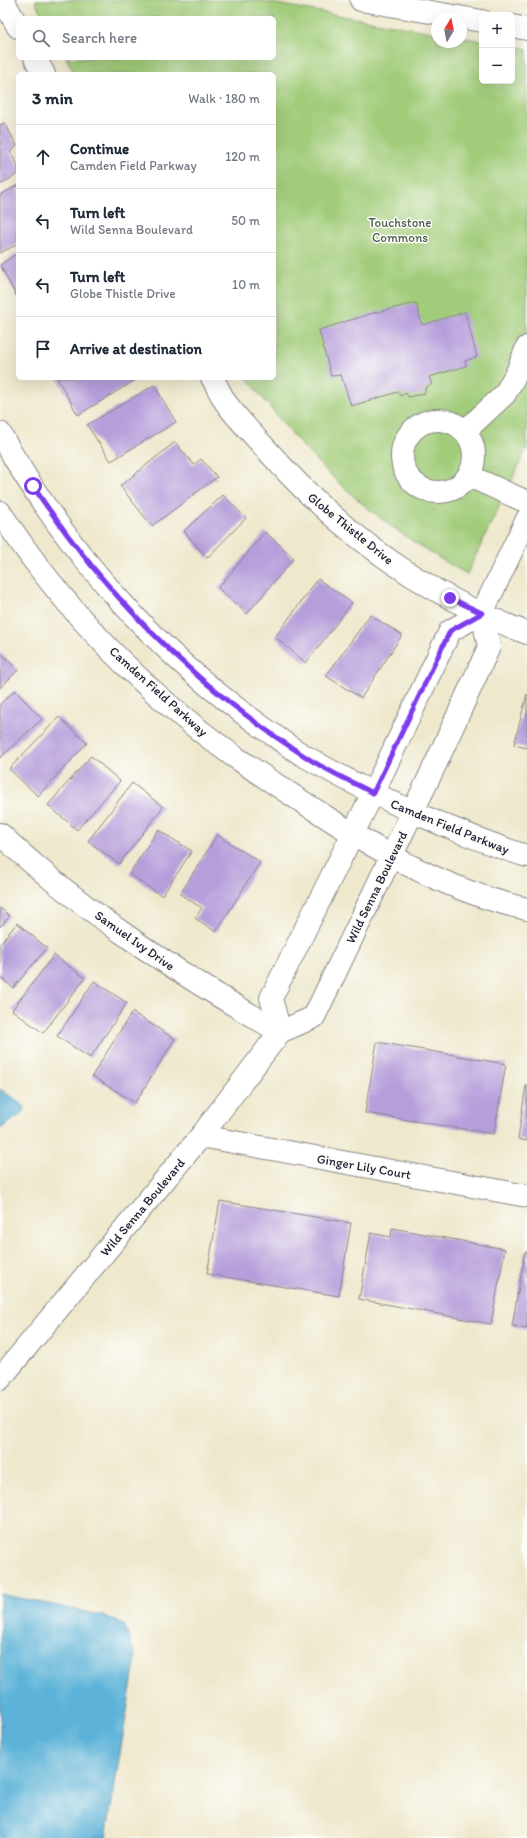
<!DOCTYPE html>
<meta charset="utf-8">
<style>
body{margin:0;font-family:Itim,sans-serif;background:#f6f6f7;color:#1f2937}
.controls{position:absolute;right:12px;top:12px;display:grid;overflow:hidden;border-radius:6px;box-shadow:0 4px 16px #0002}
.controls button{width:36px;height:36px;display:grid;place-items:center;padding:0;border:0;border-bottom:1px solid #e0e1e3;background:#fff;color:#1f2937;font:20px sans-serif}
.compass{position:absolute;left:431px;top:12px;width:36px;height:36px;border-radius:50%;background:#fff;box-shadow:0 4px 16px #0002;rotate:10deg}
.stop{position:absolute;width:12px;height:12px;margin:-9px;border:3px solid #7c3aed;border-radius:50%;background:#fff}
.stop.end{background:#7c3aed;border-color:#fff;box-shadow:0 1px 4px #0008}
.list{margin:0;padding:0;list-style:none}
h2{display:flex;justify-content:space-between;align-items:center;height:52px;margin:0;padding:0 16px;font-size:17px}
h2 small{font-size:13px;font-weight:400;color:#747a83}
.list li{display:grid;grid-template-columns:26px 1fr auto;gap:12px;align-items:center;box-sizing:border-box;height:64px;padding:0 16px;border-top:1px solid #e0e1e3}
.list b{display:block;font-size:15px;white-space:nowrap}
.list p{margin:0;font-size:13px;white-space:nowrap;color:#747a83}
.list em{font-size:13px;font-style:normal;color:#747a83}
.icon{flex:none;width:22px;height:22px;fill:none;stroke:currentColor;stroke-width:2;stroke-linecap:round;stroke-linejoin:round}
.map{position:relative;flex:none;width:527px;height:1838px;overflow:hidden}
.search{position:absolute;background:#fff;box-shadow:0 4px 16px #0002;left:16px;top:16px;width:260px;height:44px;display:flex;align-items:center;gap:10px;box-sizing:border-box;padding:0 14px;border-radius:6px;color:#747a83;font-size:15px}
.panel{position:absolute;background:#fff;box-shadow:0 4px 16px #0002;left:16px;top:72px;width:260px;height:308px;border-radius:6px}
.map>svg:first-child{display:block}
.green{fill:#a1cc79;stroke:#62775a}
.water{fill:#5cb2d8;stroke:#3f6a8a}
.building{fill:#b69edb}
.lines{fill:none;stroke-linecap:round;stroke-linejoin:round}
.minor-casing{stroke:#888584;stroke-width:24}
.minor{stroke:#fff;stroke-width:22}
.route{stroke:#7c3aed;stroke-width:5}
.labels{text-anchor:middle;stroke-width:3;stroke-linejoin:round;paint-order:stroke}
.park-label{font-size:13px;fill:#4e5e51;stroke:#fdfcf7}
.street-label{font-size:13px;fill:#22223b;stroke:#fdfcf7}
</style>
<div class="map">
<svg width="527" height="1838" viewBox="0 0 527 1838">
<rect width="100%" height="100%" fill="#fdfcf7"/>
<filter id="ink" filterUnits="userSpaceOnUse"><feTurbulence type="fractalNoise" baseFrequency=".025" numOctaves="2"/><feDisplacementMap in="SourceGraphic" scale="8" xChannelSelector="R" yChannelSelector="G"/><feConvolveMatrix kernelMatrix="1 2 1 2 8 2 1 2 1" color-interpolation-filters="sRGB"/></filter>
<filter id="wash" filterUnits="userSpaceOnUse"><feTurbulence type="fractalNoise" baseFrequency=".012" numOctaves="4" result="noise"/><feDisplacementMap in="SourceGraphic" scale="16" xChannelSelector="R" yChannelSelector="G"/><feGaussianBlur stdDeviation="0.9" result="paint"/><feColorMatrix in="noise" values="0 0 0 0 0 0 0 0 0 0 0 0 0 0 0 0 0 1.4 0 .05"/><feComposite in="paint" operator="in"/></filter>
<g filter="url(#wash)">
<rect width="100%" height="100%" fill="#eee8cc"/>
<path class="green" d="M36,0h219l182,33v9h24v-5l21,4v40h30v-35l15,3v399l-60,126c-57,-31 -110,-70 -154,-117 -24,-25 -45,-52 -66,-79h27v-304h-199l-9,-16h208v-40h-230l-8,-14z"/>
<g class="water">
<polygon points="0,1089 22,1104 25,1108 23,1113 0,1129"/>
<polygon points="0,1594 101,1615 124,1624 136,1657 106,1838 0,1838"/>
</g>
<g id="blocks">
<g class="building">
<polygon points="5,123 17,146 10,152 18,165 18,174 0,185 0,125"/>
<polygon points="18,185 18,244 0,253 0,195"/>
<polygon points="18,253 18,299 0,265"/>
<polygon points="416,303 422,325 465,312 477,357 465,361 466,366 429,377 432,384 425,388 425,393 408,397 406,393 400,396 398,392 351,406 341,375 331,376 319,330 373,313"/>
<polygon points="57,378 139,378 78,415"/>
<polygon points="154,385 176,422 111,461 87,425"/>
<polygon points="175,442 194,465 201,459 217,477 152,526 120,486"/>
<polygon points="223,495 246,518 207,558 184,531"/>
<polygon points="265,532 294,558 247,614 218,588"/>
<polygon points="318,579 352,603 306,663 275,637"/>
<polygon points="370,615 402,635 361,698 326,676"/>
<polygon points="0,652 18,670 0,688"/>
<polygon points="15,690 42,719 0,758 0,704"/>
<polygon points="527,694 527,748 514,745"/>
<polygon points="59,717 87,743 38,796 9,769"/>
<polygon points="91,756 120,781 77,830 48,805"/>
<polygon points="132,783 163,807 119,864 88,841"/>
<polygon points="158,830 192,851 162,896 129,874"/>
<polygon points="217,835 260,862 216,932 195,918 202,908 180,894"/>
<polygon points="0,908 10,916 0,927"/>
<polygon points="17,923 47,948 13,988 0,977 0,944"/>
<polygon points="54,955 85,978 43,1033 12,1010"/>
<polygon points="94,981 127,1003 90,1058 57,1036"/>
<polygon points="132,1012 175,1039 135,1103 92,1076"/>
<polygon points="377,1042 506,1064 494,1134 365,1113"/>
<polygon points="526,1085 527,1085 527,1141 518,1139"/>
<polygon points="220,1201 351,1223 339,1296 207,1274"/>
<polygon points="392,1228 505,1249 491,1324 359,1299 371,1233 391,1237"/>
<polygon points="525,1252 527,1252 527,1329 512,1326"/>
</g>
</g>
</g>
<g filter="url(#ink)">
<use href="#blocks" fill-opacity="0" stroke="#888584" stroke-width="1"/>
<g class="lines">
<defs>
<g id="minor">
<polyline points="3,0 18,27"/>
<polyline points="361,0 482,21"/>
<polyline points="512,26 527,29"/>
<polyline points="35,58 44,74"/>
<path d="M212,378c6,9 10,21 17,29 12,15 25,29 38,43 71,81 159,145 260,183"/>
<circle cx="438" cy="456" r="36"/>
<polyline points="465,431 505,394 517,372 527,347"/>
<path d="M0,433c64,116 156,220 265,296 14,10 28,21 43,29 41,24 84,45 128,64 30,12 60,25 91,34"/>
<polyline points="469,476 527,502"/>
<path d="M0,512c62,95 143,179 235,245 28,19 56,38 85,56 63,41 133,80 207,96"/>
<path d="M0,834c84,79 181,141 280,198"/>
<polyline points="280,1032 271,998 373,793 450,631 482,613 527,519"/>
<polyline points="201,1136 527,1196"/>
<polyline points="0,1379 201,1136 280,1032 314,1017 437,761 489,647 482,613"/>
</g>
</defs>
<use href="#minor" class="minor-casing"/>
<use href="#minor" class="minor"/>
</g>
</g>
<g class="lines" filter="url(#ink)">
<path class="route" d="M33,486c72,109 163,201 273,271 21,14 44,24 67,36l77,-162 32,-18 -32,-15"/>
</g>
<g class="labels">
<g class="park-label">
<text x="400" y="227">Touchstone<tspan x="400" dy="15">Commons</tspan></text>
</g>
<g class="street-label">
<text transform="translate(351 528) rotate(39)" y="5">Globe Thistle Drive</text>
<text transform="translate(159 691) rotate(42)" y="5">Camden Field Parkway</text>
<text transform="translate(450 826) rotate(22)" y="5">Camden Field Parkway</text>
<text transform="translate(376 887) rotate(-64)" y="5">Wild Senna Boulevard</text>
<text transform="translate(135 940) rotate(35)" y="5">Samuel Ivy Drive</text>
<text transform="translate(364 1166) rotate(10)" y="5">Ginger Lily Court</text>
<text transform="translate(142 1207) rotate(-50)" y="5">Wild Senna Boulevard</text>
</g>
</g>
</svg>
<div class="controls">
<button>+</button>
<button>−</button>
</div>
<svg class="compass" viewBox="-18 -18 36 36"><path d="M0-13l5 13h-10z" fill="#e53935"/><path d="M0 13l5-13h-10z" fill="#747a83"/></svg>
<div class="stop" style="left:33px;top:486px"></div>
<div class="stop end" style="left:450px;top:598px"></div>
<div class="search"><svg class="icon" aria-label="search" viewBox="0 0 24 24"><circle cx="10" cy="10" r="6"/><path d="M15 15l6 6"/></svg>Search here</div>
<section class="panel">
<h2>3 min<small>Walk · 180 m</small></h2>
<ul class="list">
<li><svg class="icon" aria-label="ahead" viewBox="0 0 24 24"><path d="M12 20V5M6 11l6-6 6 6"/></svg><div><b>Continue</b><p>Camden Field Parkway</p></div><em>120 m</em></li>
<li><svg class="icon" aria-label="left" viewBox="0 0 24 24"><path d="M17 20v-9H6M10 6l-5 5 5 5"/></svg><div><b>Turn left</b><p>Wild Senna Boulevard</p></div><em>50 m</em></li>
<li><svg class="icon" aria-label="left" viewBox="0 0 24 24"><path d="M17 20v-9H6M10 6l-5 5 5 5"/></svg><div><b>Turn left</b><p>Globe Thistle Drive</p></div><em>10 m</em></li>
<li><svg class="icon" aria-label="arrive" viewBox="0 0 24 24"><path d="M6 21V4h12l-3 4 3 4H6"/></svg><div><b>Arrive at destination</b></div></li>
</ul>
</section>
</div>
